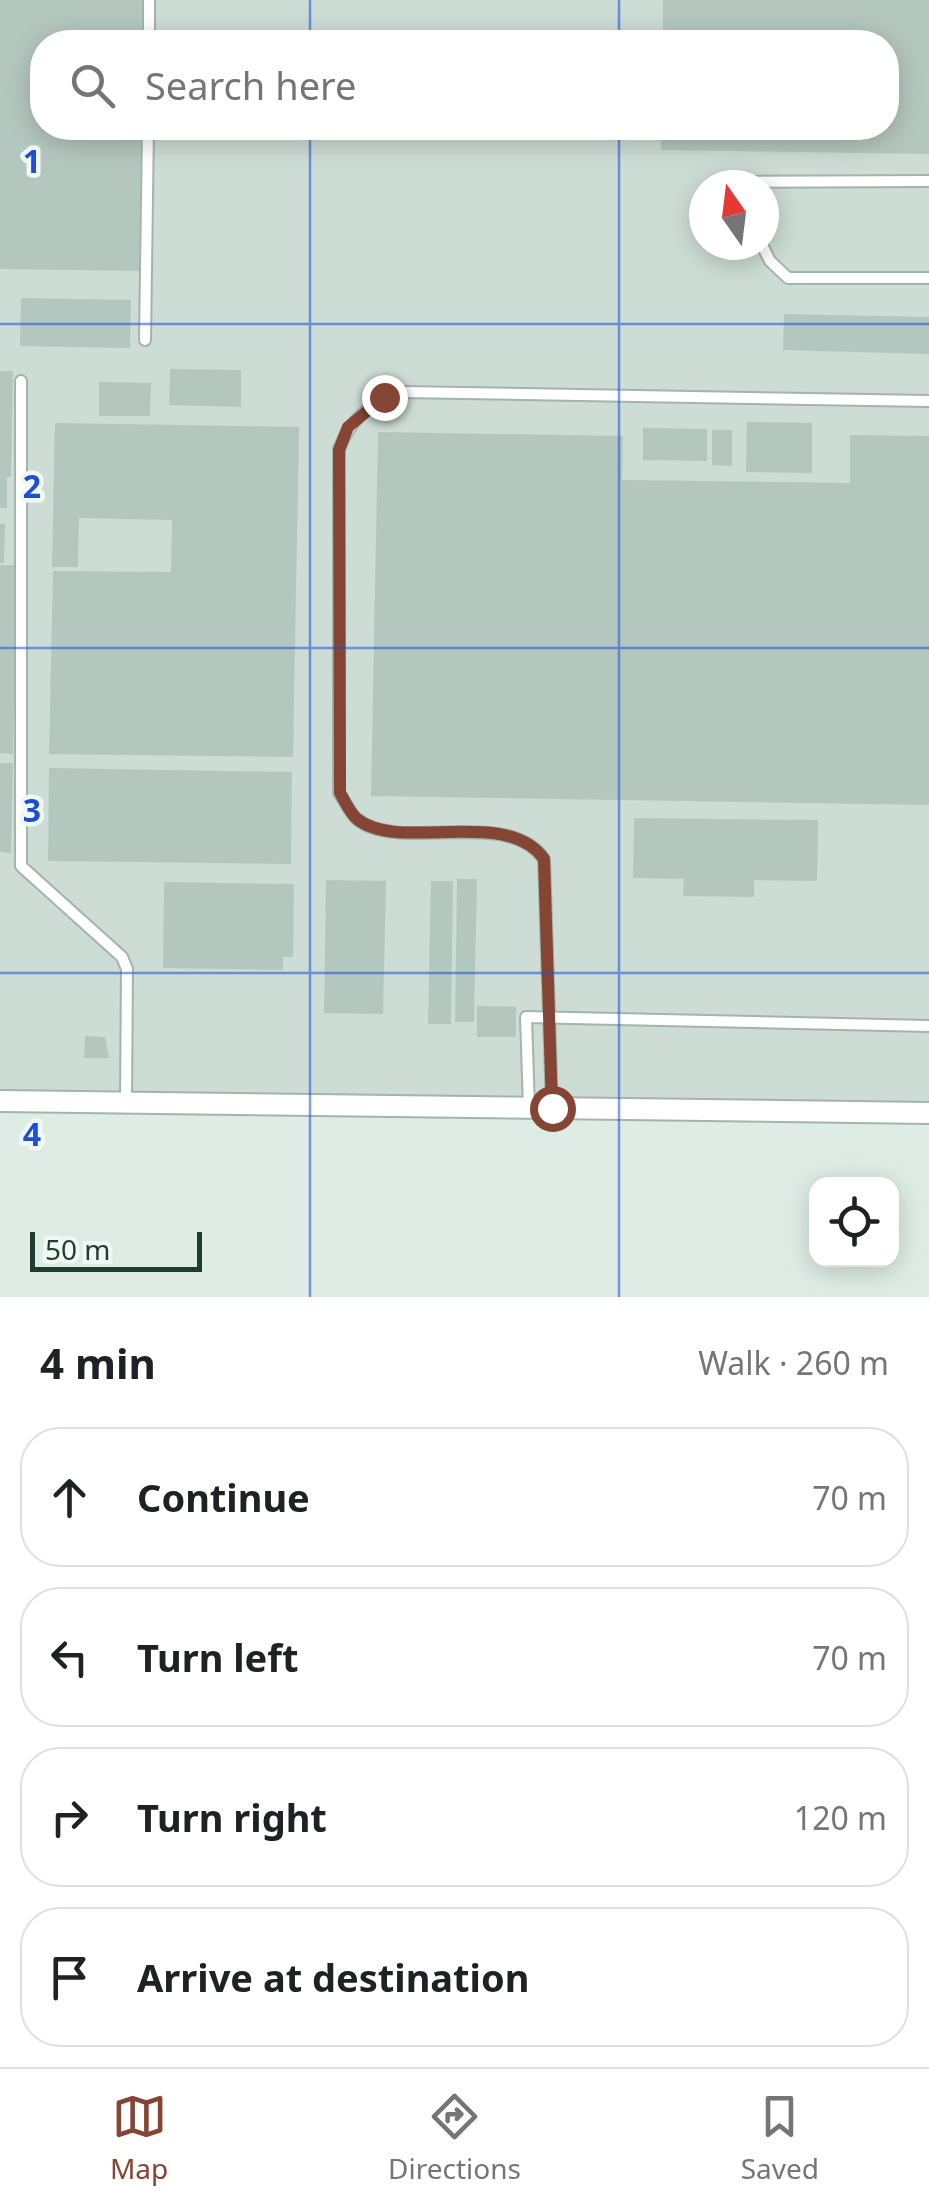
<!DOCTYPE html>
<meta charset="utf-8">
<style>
body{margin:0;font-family:"Noto Sans",sans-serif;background:#f6f6f6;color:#202124}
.controls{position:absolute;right:30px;bottom:30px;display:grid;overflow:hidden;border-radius:20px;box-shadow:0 5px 25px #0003}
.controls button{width:90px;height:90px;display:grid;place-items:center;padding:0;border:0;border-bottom:2px solid #e0e0e0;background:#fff;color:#202124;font:50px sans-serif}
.compass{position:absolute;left:689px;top:170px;width:90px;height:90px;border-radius:50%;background:#fff;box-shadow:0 5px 25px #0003;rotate:346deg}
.scale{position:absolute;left:30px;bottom:25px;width:172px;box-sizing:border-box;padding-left:10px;border:5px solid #1e3e34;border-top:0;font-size:28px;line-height:35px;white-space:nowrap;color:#1e3e34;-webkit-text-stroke:8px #f0f8f4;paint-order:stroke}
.stop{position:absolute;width:30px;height:30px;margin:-22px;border:8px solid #844535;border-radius:50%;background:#fff}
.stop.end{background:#844535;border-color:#fff;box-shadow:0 2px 10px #0008}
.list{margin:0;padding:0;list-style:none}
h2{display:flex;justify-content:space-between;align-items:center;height:130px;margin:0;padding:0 40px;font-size:42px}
h2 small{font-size:32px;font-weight:400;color:#757577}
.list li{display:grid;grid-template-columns:65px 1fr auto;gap:30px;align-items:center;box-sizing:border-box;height:140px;margin:0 20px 20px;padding:0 20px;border:2px solid #e0e0e0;border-radius:40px}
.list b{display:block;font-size:38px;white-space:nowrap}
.list em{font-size:32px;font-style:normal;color:#757577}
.icon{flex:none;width:55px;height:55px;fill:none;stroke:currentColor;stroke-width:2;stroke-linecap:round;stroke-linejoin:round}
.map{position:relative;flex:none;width:929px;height:1297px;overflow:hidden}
.search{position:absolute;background:#fff;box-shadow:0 5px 25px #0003;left:30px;right:30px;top:30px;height:110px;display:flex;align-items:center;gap:25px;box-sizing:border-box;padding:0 35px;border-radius:40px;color:#757577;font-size:38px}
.sheet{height:770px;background:#fff}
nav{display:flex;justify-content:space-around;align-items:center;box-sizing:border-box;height:140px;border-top:2px solid #e0e0e0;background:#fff;font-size:28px;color:#757577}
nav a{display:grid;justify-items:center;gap:5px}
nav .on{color:#844535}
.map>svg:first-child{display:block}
.built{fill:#cddcd5;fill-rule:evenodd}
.building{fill:#b4c7bf}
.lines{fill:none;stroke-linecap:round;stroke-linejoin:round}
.lane-casing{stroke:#a1b4ad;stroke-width:14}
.street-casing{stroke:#a1b4ad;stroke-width:24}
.lane{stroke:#fff;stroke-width:10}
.street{stroke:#fff;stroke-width:20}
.route{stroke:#844535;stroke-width:12}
.grid{fill:none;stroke:#1d4ed8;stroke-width:2.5;stroke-opacity:0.55}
.grid-label{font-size:32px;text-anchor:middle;font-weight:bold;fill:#1d4ed8;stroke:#f0f8f4;stroke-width:9;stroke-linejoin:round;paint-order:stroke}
</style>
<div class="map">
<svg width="929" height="1297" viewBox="0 0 929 1297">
<rect width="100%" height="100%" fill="#dfece6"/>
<path class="built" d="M0,0h929v1113l-929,-12zM42,42h844v86h-844zM704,185h60v60h-60z"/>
<g class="building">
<polygon points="0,0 144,0 143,42 42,42 42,128 141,128 139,271 0,269"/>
<polygon points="663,0 929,0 929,154 661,150 661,128 886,128 886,42 663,42"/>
<polygon points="21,298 131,300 130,348 20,346"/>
<polygon points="784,314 929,317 929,354 783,350"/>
<polygon points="170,369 241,370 241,407 169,405"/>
<polygon points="0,371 13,371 11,477 7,477 7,508 0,508"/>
<polygon points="99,382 151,383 150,416 99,416"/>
<polygon points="747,422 812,423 812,473 746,472"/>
<polygon points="55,423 299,427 293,757 49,754 53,571 171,572 172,520 79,518 78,567 52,567"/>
<polygon points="643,428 707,429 707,461 643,460"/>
<polygon points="712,430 732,430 732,466 712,465"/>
<polygon points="378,432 623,436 622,480 850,483 850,435 929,436 929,805 371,796"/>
<polygon points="0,524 5,524 4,563 0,563"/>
<polygon points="0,565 16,565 13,754 0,753"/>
<polygon points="0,763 13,763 11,853 0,852"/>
<polygon points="49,768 292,772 291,864 48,861"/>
<polygon points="634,818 818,820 817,881 754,880 754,897 683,896 684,879 633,878"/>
<polygon points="457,879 477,879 474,1022 455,1022"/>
<polygon points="326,880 386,881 383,1014 324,1013"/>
<polygon points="431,881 453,881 451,1024 428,1024"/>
<polygon points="164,882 294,884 293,957 283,957 283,970 163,968"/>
<polygon points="477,1006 516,1007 516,1037 477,1037"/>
<polygon points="85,1036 105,1037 109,1058 84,1058"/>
</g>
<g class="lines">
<defs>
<g id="lane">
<polyline points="149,42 149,0"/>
<polyline points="731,182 929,181"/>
<polyline points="762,245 770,261 788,278 929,278"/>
<polyline points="145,340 148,128"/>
<polyline points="21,381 21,866 122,957 127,969 126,1102"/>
<polyline points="529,1108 526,1017 929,1026"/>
<path d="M552,1108l-8,-249c-37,-53 -145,-5 -187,-40 -7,-6 -12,-18 -18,-26v-344c11,-29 33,-49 64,-57l526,9"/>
</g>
<polyline id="street" points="0,1101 929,1113"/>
</defs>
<use href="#lane" class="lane-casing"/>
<use href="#street" class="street-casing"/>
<use href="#lane" class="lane"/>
<use href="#street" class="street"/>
</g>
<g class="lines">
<path class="route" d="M384,397l-36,30 -9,23 1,343c5,8 10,20 17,26 42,34 150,-13 187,40l8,249"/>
</g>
<path class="grid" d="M310,0v42M619,0v42M310,128v1169M619,128v1169M0,324h929M0,648h929M0,973h929"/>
<g class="grid-label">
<text x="32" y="173">1</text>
<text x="32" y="498">2</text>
<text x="32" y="822">3</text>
<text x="32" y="1146">4</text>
</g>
</svg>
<div class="controls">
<button><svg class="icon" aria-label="locate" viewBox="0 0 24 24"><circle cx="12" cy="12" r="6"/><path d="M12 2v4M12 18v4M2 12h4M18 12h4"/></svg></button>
</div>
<svg class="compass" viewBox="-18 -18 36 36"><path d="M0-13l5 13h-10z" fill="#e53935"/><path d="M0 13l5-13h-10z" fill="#757577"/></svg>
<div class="scale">50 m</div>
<div class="stop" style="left:552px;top:1108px"></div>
<div class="stop end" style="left:384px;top:397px"></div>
<div class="search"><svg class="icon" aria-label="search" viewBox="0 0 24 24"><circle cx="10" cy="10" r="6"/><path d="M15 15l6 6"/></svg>Search here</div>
</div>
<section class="sheet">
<h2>4 min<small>Walk · 260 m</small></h2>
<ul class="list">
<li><svg class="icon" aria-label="ahead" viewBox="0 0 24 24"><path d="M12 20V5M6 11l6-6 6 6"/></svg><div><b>Continue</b></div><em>70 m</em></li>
<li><svg class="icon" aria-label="left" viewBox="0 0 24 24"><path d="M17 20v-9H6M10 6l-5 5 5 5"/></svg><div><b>Turn left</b></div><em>70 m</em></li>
<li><svg class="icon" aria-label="right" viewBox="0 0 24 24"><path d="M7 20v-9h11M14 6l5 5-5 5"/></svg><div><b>Turn right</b></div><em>120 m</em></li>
<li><svg class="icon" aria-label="arrive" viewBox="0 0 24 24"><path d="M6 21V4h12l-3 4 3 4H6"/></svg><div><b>Arrive at destination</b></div></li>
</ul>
</section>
<nav>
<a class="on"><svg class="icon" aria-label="map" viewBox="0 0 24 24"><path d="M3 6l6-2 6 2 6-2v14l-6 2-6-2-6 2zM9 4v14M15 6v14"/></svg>Map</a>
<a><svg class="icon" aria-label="directions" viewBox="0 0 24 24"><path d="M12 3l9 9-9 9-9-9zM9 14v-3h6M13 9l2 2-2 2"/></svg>Directions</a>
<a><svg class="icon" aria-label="saved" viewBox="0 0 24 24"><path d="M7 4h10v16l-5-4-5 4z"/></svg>Saved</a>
</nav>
